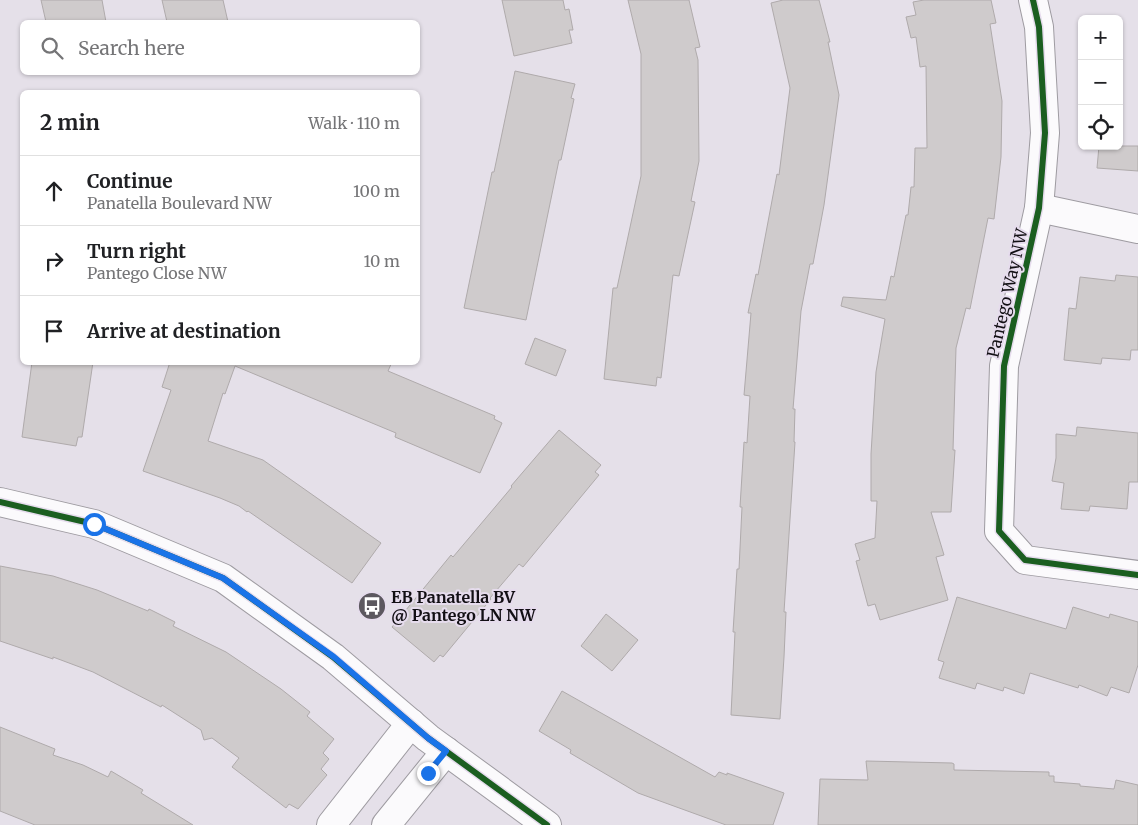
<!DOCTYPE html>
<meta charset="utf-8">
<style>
body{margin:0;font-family:Merriweather,serif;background:#f6f6f6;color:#202124}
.controls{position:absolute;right:15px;top:15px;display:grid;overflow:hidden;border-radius:8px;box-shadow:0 1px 4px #0004}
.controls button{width:45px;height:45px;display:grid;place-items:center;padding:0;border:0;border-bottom:1px solid #e0e0e0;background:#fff;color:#202124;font:25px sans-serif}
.stop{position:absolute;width:15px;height:15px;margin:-11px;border:4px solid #1a73e8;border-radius:50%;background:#fff}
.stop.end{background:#1a73e8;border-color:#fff;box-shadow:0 1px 5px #0008}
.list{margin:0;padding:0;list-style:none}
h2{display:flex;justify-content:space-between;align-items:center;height:65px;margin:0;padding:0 20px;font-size:21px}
h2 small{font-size:16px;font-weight:400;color:#757577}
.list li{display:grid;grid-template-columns:32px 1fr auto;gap:15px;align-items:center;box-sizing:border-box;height:70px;padding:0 20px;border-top:1px solid #e0e0e0}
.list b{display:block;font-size:19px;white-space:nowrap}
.list p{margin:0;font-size:16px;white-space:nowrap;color:#757577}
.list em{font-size:16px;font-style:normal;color:#757577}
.icon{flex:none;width:28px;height:28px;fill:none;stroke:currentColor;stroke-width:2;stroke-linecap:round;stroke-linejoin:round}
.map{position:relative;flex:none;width:1138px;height:825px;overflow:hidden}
.search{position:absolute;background:#fff;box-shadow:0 1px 4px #0004;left:20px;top:20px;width:400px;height:55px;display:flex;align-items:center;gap:12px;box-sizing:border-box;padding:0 18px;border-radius:8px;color:#757577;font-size:19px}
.panel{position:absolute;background:#fff;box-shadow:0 1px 4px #0004;left:20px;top:90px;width:400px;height:275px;border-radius:8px}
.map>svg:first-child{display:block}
.building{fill:#cfcbcc;stroke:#afaaab}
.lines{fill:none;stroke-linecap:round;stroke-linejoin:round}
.minor-casing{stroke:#9e9ba1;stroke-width:30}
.tertiary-casing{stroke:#9e9ba1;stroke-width:30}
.minor{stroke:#fbfafc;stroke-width:28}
.tertiary{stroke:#fbfafc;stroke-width:28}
.cycleway-casing{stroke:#e6dced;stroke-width:9}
.cycleway{stroke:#1b5e20;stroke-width:6}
.route{stroke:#1a73e8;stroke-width:6}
.labels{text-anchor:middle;stroke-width:4;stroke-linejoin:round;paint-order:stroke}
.street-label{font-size:16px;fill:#120f14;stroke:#e6dced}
.poi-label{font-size:16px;font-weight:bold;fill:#120f14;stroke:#e6dced;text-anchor:start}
</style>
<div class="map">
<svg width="1138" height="825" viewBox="0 0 1138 825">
<rect width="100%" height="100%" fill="#e5e0e9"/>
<g class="building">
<polygon points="41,0 102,0 106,22 46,22"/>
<polygon points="162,0 223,0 228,22 167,22"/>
<polygon points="502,0 563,0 565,10 569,9 573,30 569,30 572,43 514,56"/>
<polygon points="628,0 689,0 700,47 695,48 698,60 699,161 691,201 695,202 679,276 673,275 661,378 657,377 656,386 604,379 613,288 617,288 641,176 641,54"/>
<polygon points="783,0 819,0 830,42 828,42 839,95 824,205 813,264 810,264 801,311 793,409 795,409 794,442 795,442 784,612 786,612 784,657 780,719 731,715 735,632 733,632 737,569 739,569 742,507 740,507 744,442 747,443 750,396 744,395 751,313 748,313 756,274 758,275 777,174 779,175 790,88 771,3"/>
<polygon points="924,0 991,0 996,23 990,24 1002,101 1001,157 994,219 988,218 970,309 966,308 956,348 953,450 955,450 951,512 931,512 944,555 936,557 948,600 880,620 875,604 868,606 856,561 860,560 855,544 875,538 877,501 871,501 871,454 876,372 885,319 841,306 843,297 886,300 891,276 894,277 906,215 908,215 911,187 914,187 915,148 927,148 926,66 920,67 916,37 911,38 906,17 916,15 913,2"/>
<polygon points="515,71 575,84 571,98 574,99 561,160 559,160 526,320 464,308 492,172 494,172"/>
<polygon points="1099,146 1138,146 1138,171 1097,168"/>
<polygon points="1116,275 1138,277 1138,350 1131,350 1130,360 1102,358 1101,364 1064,360 1069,308 1076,309 1080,277 1115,281"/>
<polygon points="535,338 566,350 556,376 525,364"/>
<polygon points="32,362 93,362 82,437 78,437 76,446 22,437"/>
<polygon points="170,362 392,362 388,371 495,416 494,419 502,423 480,473 395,437 396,433 235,366 225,394 223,393 208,441 263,460 381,543 352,583 248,511 247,512 239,506 220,498 143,471 171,390 162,387"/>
<polygon points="1077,427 1138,433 1138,482 1129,482 1127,509 1090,506 1089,511 1061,509 1064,483 1052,481 1056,458 1056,434 1076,436"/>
<polygon points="559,430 601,465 595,472 599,475 523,567 519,564 490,598 491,599 443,657 440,655 434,662 392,627 433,577 451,555 453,557 512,487 511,486"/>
<polygon points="0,566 53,576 97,590 148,611 149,609 175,622 173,626 226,652 281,689 310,712 307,716 334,739 323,753 329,759 321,769 327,775 298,809 289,804 286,808 232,767 239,758 212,738 204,740 201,730 162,705 161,707 93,672 53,657 53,659 0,641"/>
<polygon points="957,597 1066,629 1073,607 1109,618 1110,614 1138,622 1138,665 1129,693 1111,687 1107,696 1079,685 1078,688 1030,673 1024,694 1004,687 1003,691 977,683 975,689 939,678 944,662 938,660"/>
<polygon points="606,614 638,640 612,671 581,646"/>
<polygon points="562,691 715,777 719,772 727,775 727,773 784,793 773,825 726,825 638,793 570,753 571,750 539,731"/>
<polygon points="0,727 55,749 53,755 83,765 108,777 111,771 143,790 141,793 193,825 35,825 0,811"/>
<polygon points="866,761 952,763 954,764 954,770 1049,772 1049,776 1054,776 1054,782 1080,784 1080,786 1114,789 1116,780 1138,785 1138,825 818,825 820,779 868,780"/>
</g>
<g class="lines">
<defs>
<g id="minor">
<polyline points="1033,0 1039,27 1045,133 1039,208 1004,366 999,531 1025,560 1138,575"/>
<polyline points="1039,208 1138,229"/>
<polyline points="331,825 411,723"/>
<polyline points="386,825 446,751"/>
</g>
<polyline id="tertiary" points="0,502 94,524 223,578 333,657 428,738 547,825"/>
</defs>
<use href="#minor" class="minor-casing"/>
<use href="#tertiary" class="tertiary-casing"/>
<use href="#minor" class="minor"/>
<use href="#tertiary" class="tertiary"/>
<defs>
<g id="cycleway">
<polyline points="1033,0 1039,27 1045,133 1039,208 1004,366 999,531 1025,560 1138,575"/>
<polyline points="0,502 94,524 223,578 333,657 428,738 547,825"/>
</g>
</defs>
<use href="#cycleway" class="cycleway-casing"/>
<use href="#cycleway" class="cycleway"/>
</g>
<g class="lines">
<polyline class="route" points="94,524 223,578 334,657 428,738 446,751 428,773"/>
</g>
<defs>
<symbol id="bus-disc" viewBox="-11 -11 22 22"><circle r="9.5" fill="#5c585f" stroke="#e6dced"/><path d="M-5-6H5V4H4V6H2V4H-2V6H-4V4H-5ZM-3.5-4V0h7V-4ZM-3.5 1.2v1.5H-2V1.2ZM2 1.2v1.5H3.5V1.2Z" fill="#fff"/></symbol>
</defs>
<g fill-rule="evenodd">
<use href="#bus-disc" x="356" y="590" width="32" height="32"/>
</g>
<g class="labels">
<g class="street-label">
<text transform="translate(1007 293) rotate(-77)" y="6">Pantego Way NW</text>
</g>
<g class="poi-label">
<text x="391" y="603">EB Panatella BV<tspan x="391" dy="18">@ Pantego LN NW</tspan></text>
</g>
</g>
</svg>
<div class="controls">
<button>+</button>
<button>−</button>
<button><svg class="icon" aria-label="locate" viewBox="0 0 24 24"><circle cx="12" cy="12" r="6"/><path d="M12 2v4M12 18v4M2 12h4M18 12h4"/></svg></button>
</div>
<div class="stop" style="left:94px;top:524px"></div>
<div class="stop end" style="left:428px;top:773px"></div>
<div class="search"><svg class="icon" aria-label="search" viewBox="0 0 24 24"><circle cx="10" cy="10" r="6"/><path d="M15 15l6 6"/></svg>Search here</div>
<section class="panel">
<h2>2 min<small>Walk · 110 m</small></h2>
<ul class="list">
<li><svg class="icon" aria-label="ahead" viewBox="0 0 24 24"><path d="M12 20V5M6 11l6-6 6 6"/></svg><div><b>Continue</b><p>Panatella Boulevard NW</p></div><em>100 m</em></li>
<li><svg class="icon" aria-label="right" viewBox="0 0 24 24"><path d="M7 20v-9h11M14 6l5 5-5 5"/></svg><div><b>Turn right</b><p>Pantego Close NW</p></div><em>10 m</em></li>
<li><svg class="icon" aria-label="arrive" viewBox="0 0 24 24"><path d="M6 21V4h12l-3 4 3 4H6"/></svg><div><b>Arrive at destination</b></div></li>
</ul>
</section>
</div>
